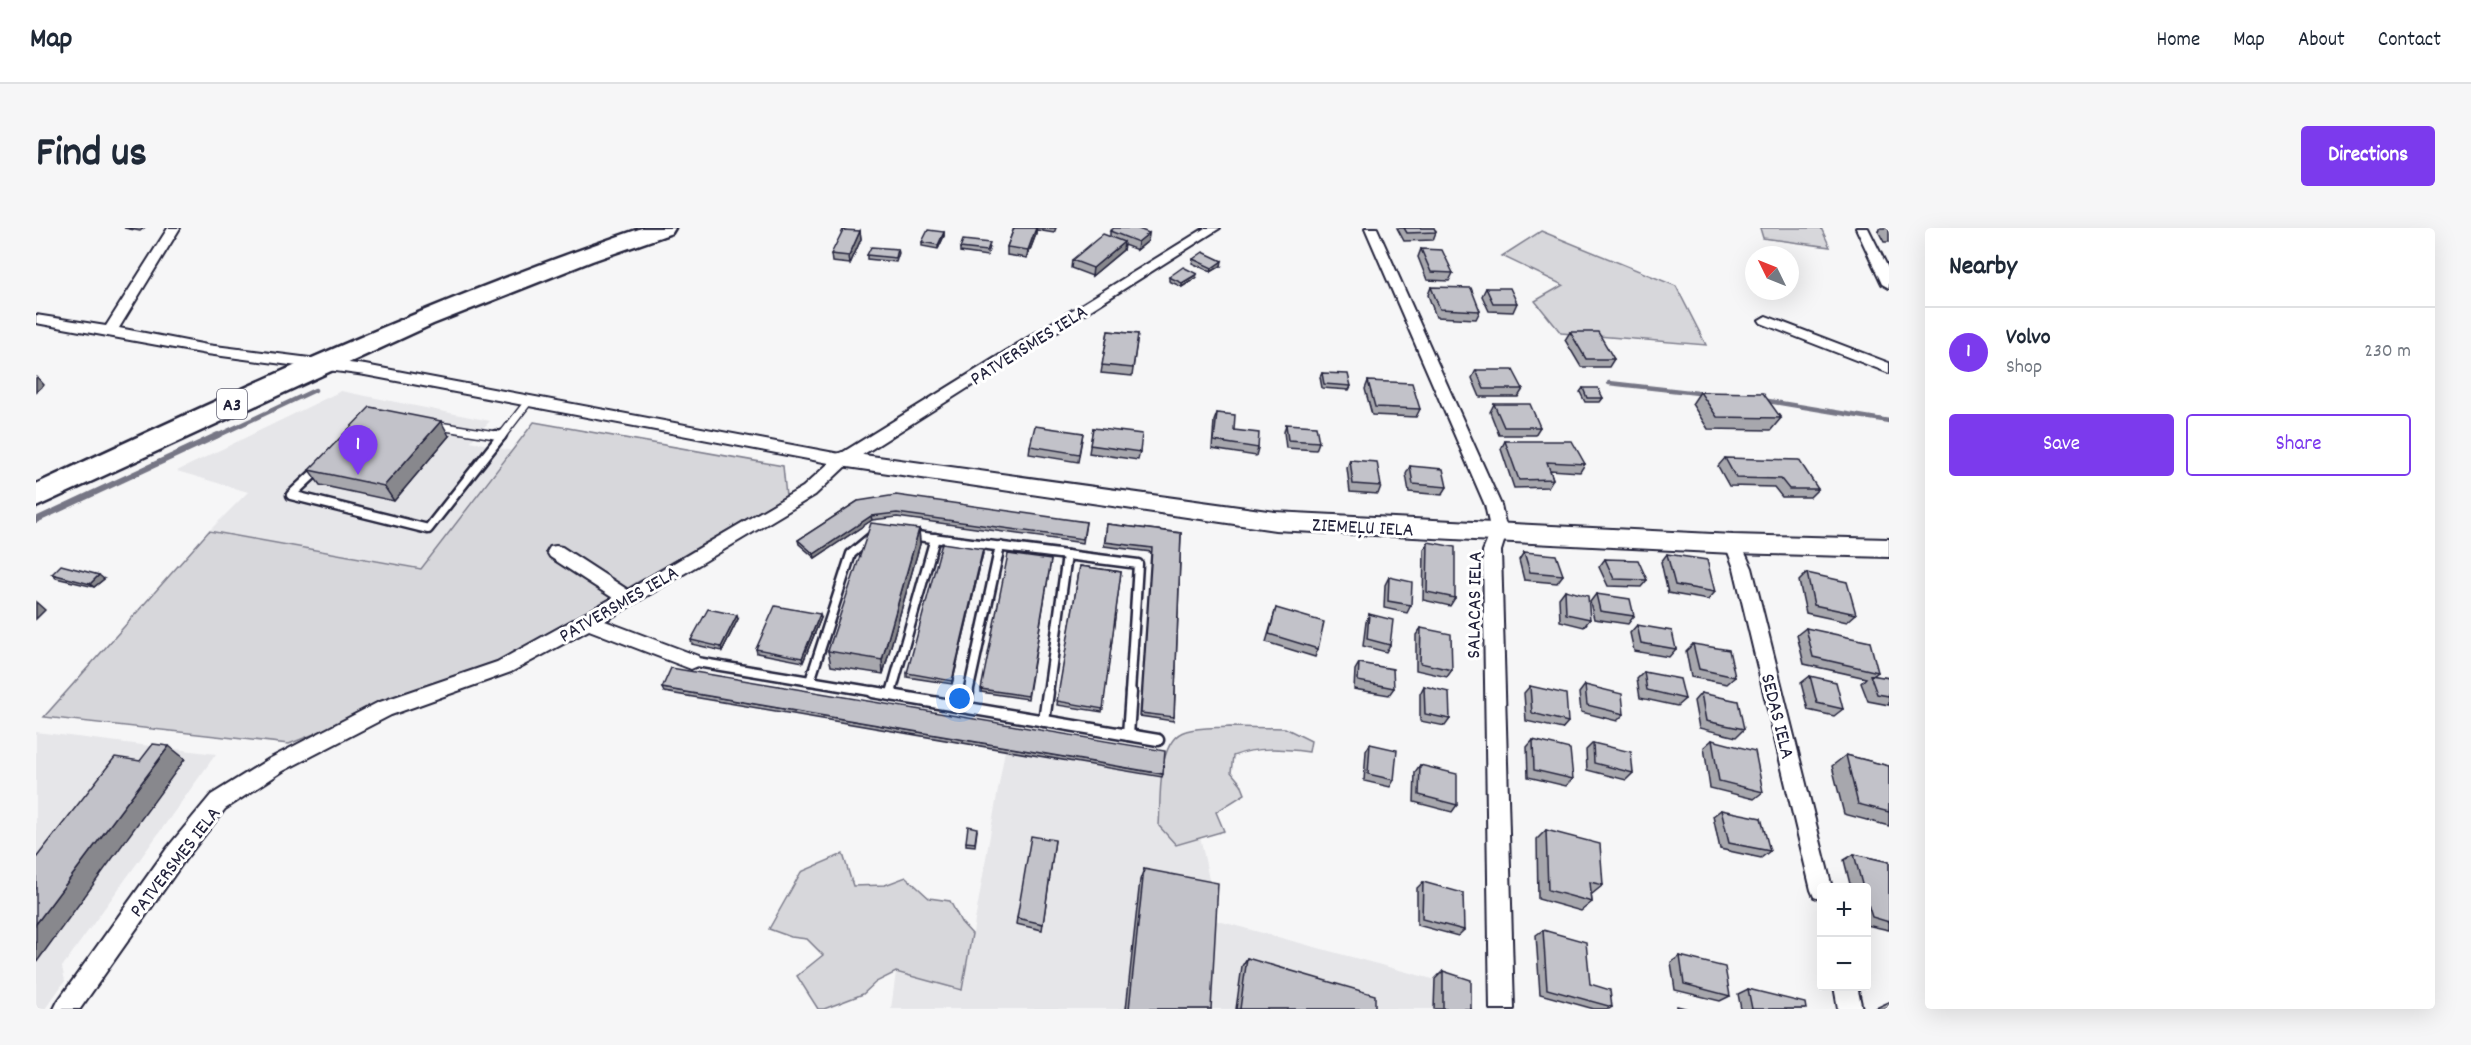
<!DOCTYPE html>
<meta charset="utf-8">
<style>
body{margin:0;font-family:Dekko,sans-serif;background:#f6f6f7;color:#1f2937}
.controls{position:absolute;right:18px;bottom:18px;display:grid;overflow:hidden;border-radius:6px;box-shadow:0 6px 24px #0002}
.controls button{width:54px;height:54px;display:grid;place-items:center;padding:0;border:0;border-bottom:2px solid #e0e1e3;background:#fff;color:#1f2937;font:30px sans-serif}
.compass{position:absolute;left:1709px;top:18px;width:54px;height:54px;border-radius:50%;background:#fff;box-shadow:0 6px 24px #0002;rotate:313deg}
.you{position:absolute;left:924px;top:471px;width:21px;height:21px;margin:-15px;border:4px solid #fff;border-radius:50%;background:#1a73e8;box-shadow:0 0 0 9px #1a73e833}
.badge{display:grid;place-items:center;width:39px;height:39px;border-radius:50%;background:#7c3aed;color:#fff;font-size:20px;font-weight:700}
.pin{position:absolute;translate:-50% -50px;filter:drop-shadow(0 2px 3px #0008)}
.pin::after{content:'';position:absolute;top:32px;width:21px;height:18px;background:inherit;clip-path:polygon(0 0,100% 0,50% 100%)}
.list{margin:0;padding:0;list-style:none}
h2{display:flex;justify-content:space-between;align-items:center;height:78px;margin:0;padding:0 24px;font-size:26px}
h2 small{font-size:20px;font-weight:400;color:#747a83}
.list li{display:grid;grid-template-columns:39px 1fr auto;gap:18px;align-items:center;box-sizing:border-box;height:90px;padding:0 24px;border-top:2px solid #e0e1e3}
.list b{display:block;font-size:22px;white-space:nowrap}
.list p{margin:0;font-size:20px;white-space:nowrap;color:#747a83}
.list em{font-size:20px;font-style:normal;color:#747a83}
.actions{display:flex;gap:12px;padding:18px 24px}
.actions a{flex:1;padding:14px 0;border:2px solid #7c3aed;border-radius:6px;text-align:center;font-size:21px;color:#7c3aed}
.actions .main{background:#7c3aed;color:#fff}
.map{position:relative;flex:none;width:1853px;height:781px;overflow:hidden;border-radius:6px}
header{display:flex;align-items:center;gap:36px;box-sizing:border-box;height:84px;padding:0 30px;background:#fff;border-bottom:2px solid #e0e1e3}
header strong{font-size:28px}
nav{display:flex;gap:33px;margin-inline-start:auto;font-size:21px}
.intro{display:flex;align-items:center;justify-content:space-between;box-sizing:border-box;height:144px;padding:0 36px}
h1{margin:0;font-size:42px}
.button{padding:15px 27px;border-radius:6px;background:#7c3aed;color:#fff;font-size:21px;font-weight:700}
main{display:flex;gap:36px;padding:0 36px}
aside{flex:1;background:#fff;border-radius:6px;box-shadow:0 6px 24px #0002}
.map>svg:first-child{display:block}
.built{fill:#e6e6e9}
.green{fill:#d7d7db;stroke:#7c7c8b;stroke-width:1.5}
.lines{fill:none;stroke-linecap:round;stroke-linejoin:round}
.stream-far1{stroke:#767685;stroke-width:4.5}
.stream{stroke:#767685;stroke-width:6}
.lane-far2-casing{stroke:#22223b;stroke-width:10}
.lane-far1-casing{stroke:#22223b;stroke-width:13}
.lane-casing{stroke:#22223b;stroke-width:15}
.street-casing{stroke:#22223b;stroke-width:4}
.secondary-casing{stroke:#22223b;stroke-width:4}
.highway-casing{stroke:#22223b;stroke-width:5}
.lane-far2{stroke:#fff;stroke-width:7}
.lane-far1{stroke:#fff;stroke-width:8}
.lane{stroke:#fff;stroke-width:10}
.street{fill:#fff;fill-rule:evenodd}
.secondary{fill:#fff;fill-rule:evenodd}
.highway{fill:#fff;fill-rule:evenodd}
.wall{fill:#a7a7ad;stroke:#22223b;stroke-width:1.5}
.shaded-wall{fill:#88888d;stroke:#22223b;stroke-width:1.5}
.building{fill:#c2c2c9;stroke:#22223b;stroke-width:1.5}
.labels{text-anchor:middle;stroke-width:6;stroke-linejoin:round;paint-order:stroke}
.shield{fill:#fff;stroke:#646476;stroke-width:1.5}
.shield-label{font-size:18px;font-weight:bold;fill:#22223b}
.street-label{font-size:20px;fill:#22223b;stroke:#fff}
</style>
<header>
<strong>Map</strong>
<nav><a>Home</a><a>Map</a><a>About</a><a>Contact</a></nav>
</header>
<div class="intro"><h1>Find us</h1><a class="button">Directions</a></div>
<main>
<div class="map">
<svg width="1853" height="781" viewBox="0 0 1853 781">
<rect width="100%" height="100%" fill="#f6f6f7"/>
<filter id="ink" filterUnits="userSpaceOnUse"><feTurbulence type="fractalNoise" baseFrequency=".0167" numOctaves="2"/><feDisplacementMap in="SourceGraphic" scale="12" xChannelSelector="R" yChannelSelector="G"/><feConvolveMatrix kernelMatrix="1 2 1 2 8 2 1 2 1" color-interpolation-filters="sRGB"/></filter>
<g filter="url(#ink)">
<g class="built">
<polygon points="305,163 454,193 435,213 476,223 385,341 173,303 212,264 141,243"/>
<polygon points="0,504 180,526 26,739 29,753 9,781 0,781"/>
<polygon points="969,522 1126,549 1123,598 1164,608 1176,666 1175,691 1426,759 1426,781 855,781 860,744 927,761"/>
</g>
<g class="green">
<polygon points="1724,0 1785,0 1794,19 1727,10"/>
<polygon points="1505,3 1640,58 1670,117 1525,105 1499,73 1527,57 1466,28"/>
<polygon points="498,194 747,238 750,268 475,428 253,516 8,489 173,303 385,341"/>
<path d="M1193,499l56,1 26,13 -2,11c-25,-3 -52,-6 -76,4l-2,16 10,12 4,10 -29,18 8,19 -48,14 -17,-19c2,-26 -3,-87 27,-95 13,-4 29,-3 43,-4z"/>
<polygon points="807,626 817,658 849,657 870,649 893,670 914,673 925,694 936,706 926,762 860,744 840,754 827,766 788,781 782,781 761,748 787,727 771,711 755,709 733,701 765,644"/>
</g>
<g class="lines">
<g class="stream-far1">
<polyline points="1573,155 1671,166"/>
<polyline points="1726,172 1853,193"/>
<polyline points="179,209 279,162"/>
</g>
<polyline class="stream" points="0,292 182,207"/>
<defs>
<g id="lane-far2">
<polyline points="397,197 465,208"/>
<polyline points="465,209 492,174"/>
</g>
<g id="lane-far1">
<polyline points="460,207 465,208"/>
<polyline points="285,239 255,267 392,301 466,207"/>
<polyline points="873,307 1102,336 1094,465"/>
<polyline points="655,433 846,465"/>
<polyline points="774,453 815,326 839,306"/>
<polyline points="855,465 899,310"/>
<polyline points="932,465 964,318"/>
<polyline points="1012,465 1031,327"/>
</g>
<g id="lane">
<polyline points="837,464 1122,512"/>
<polyline points="855,467 856,464"/>
<polyline points="929,479 932,464"/>
<polyline points="1008,493 1012,464"/>
<polyline points="1092,507 1095,464"/>
</g>
<g id="street">
<polygon points="132,0 144,0 83,100 171,117 329,137 804,226 1169,0 1184,0 812,236 779,267 569,393 662,428 664,433 662,438 655,441 553,402 475,444 355,487 247,543 189,581 148,633 44,781 18,781 22,773 132,619 175,567 233,531 341,475 461,434 577,370 514,329 511,324 514,319 520,318 526,319 592,362 767,259 793,235 329,147 171,126 0,95 0,87 70,98"/>
<polygon points="1329,0 1341,0 1465,277 1471,304 1465,323 1478,781 1454,781 1447,323 1455,304 1449,277"/>
<polygon points="1820,0 1832,0 1853,42 1853,60 1846,56"/>
<polygon points="1730,88 1853,135 1853,145 1725,95 1723,92"/>
<polygon points="1697,310 1703,312 1716,340 1796,660 1786,660 1786,672 1778,669 1775,662 1698,340 1689,316 1691,312"/>
<polygon points="1798,758 1821,758 1826,781 1802,781"/>
</g>
<polygon id="secondary" points="806,224 1239,284 1697,307 1853,311 1853,329 1697,325 1239,302 798,237 795,232 798,227"/>
<path id="highway" d="M606,0h33l-3,5 -80,28 -159,63 -397,183v-23c199,-93 398,-185 606,-256z"/>
</defs>
<use href="#lane-far2" class="lane-far2-casing"/>
<use href="#lane-far1" class="lane-far1-casing"/>
<use href="#lane" class="lane-casing"/>
<use href="#street" class="street-casing"/>
<use href="#secondary" class="secondary-casing"/>
<use href="#highway" class="highway-casing"/>
<use href="#lane-far2" class="lane-far2"/>
<use href="#lane-far1" class="lane-far1"/>
<use href="#lane" class="lane"/>
<use href="#street" class="street"/>
<use href="#secondary" class="secondary"/>
<use href="#highway" class="highway"/>
</g>
<g class="wall">
<polygon points="88,0 108,0 104,3"/>
<polygon points="978,0 1020,0 1018,5 1000,2 1000,6 991,30 971,27 971,19"/>
<polygon points="1361,0 1398,0 1400,4 1397,12 1368,13"/>
<polygon points="1845,0 1853,0 1853,14 1848,14 1842,3"/>
<polygon points="824,3 825,11 814,36 796,34 795,26"/>
<polygon points="1074,3 1113,5 1112,13 1101,22 1088,17 1087,22 1056,48 1035,40 1036,32 1074,9"/>
<polygon points="908,4 908,8 902,21 886,18 886,14"/>
<polygon points="954,19 951,28 924,24 924,20"/>
<polygon points="862,21 863,25 860,34 831,31 831,27"/>
<polygon points="1385,21 1417,45 1413,53 1391,52 1382,29"/>
<polygon points="1157,31 1185,38 1175,44 1156,35"/>
<polygon points="1133,49 1160,50 1146,59 1133,53"/>
<polygon points="1395,59 1444,83 1440,91 1400,89 1392,67"/>
<polygon points="1450,60 1481,75 1477,84 1453,83 1446,68"/>
<polygon points="1072,103 1102,106 1096,148 1065,145"/>
<polygon points="1534,104 1578,131 1573,139 1545,139 1529,112"/>
<polygon points="1440,142 1487,161 1482,169 1444,169 1436,150"/>
<polygon points="1286,145 1315,158 1313,162 1286,160 1284,149"/>
<polygon points="1332,153 1384,181 1380,189 1336,187 1329,161"/>
<polygon points="1547,160 1567,170 1564,174 1549,174 1544,164"/>
<polygon points="1664,164 1745,190 1735,202 1672,201 1656,176"/>
<polygon points="1458,176 1504,199 1499,207 1463,207 1454,184"/>
<polygon points="1181,185 1198,202 1222,220 1220,228 1176,221 1178,193"/>
<polygon points="1250,196 1283,214 1280,222 1250,220 1248,204"/>
<polygon points="1057,200 1104,224 1102,232 1053,225"/>
<polygon points="1047,205 1042,234 993,226 994,218"/>
<polygon points="413,208 358,273 284,257 273,242"/>
<polygon points="1469,213 1549,236 1544,244 1514,242 1517,251 1512,259 1478,260 1465,221"/>
<polygon points="1689,230 1782,261 1774,269 1746,269 1738,259 1693,258 1682,238"/>
<polygon points="1314,232 1345,258 1342,266 1314,264 1311,240"/>
<polygon points="1374,238 1411,259 1406,267 1373,264 1370,246"/>
<polygon points="822,273 1050,294 1047,315 861,289 836,292 779,330 763,316 762,312"/>
<polygon points="1071,296 1145,305 1138,489 1137,493 1104,488 1115,324 1068,318"/>
<polygon points="883,301 884,316 847,446 795,438 792,423"/>
<polygon points="1392,314 1419,370 1414,378 1387,372 1388,322"/>
<polygon points="1488,324 1527,347 1521,355 1488,352 1483,332"/>
<polygon points="947,325 916,456 871,449 871,445"/>
<polygon points="1631,326 1679,364 1672,372 1632,365 1625,334"/>
<polygon points="1569,331 1611,352 1605,359 1572,358 1563,339"/>
<polygon points="1015,332 992,471 945,464 945,461"/>
<polygon points="1044,338 1085,344 1066,484 1021,477"/>
<polygon points="1771,345 1820,386 1811,394 1770,385 1763,353"/>
<polygon points="16,346 68,351 58,359 20,350"/>
<polygon points="1353,349 1375,377 1371,385 1348,380 1349,357"/>
<polygon points="1529,362 1554,391 1548,399 1524,393 1523,370"/>
<polygon points="1560,366 1598,388 1592,396 1558,391 1554,374"/>
<polygon points="1240,380 1282,421 1279,429 1230,414"/>
<polygon points="1333,386 1354,417 1350,424 1327,418 1330,394"/>
<polygon points="785,390 767,434 721,425 720,421"/>
<polygon points="702,391 686,423 656,416 655,412"/>
<polygon points="1601,397 1640,421 1633,429 1598,423 1594,405"/>
<polygon points="1385,400 1416,442 1411,449 1380,442 1380,407"/>
<polygon points="1770,400 1842,444 1837,448 1853,450 1853,477 1832,473 1825,455 1830,450 1768,436 1761,407"/>
<polygon points="1657,416 1699,449 1691,456 1655,449 1650,423"/>
<polygon points="1323,435 1358,460 1353,467 1318,461 1319,442"/>
<polygon points="1608,444 1649,471 1641,478 1604,470 1601,451"/>
<polygon points="1774,448 1807,481 1798,488 1772,482 1765,455"/>
<polygon points="1549,457 1588,486 1581,493 1545,484 1543,465"/>
<polygon points="1388,458 1414,491 1409,498 1384,493 1384,466"/>
<polygon points="1494,458 1532,494 1526,501 1490,493 1488,465"/>
<polygon points="626,460 1127,546 1126,549 628,464"/>
<polygon points="1665,465 1708,501 1700,509 1663,500 1658,473"/>
<polygon points="1497,512 1537,551 1530,558 1492,549 1491,519"/>
<polygon points="1676,512 1727,564 1718,571 1674,560 1668,519"/>
<polygon points="1557,515 1597,545 1590,552 1551,542 1550,522"/>
<polygon points="1334,516 1358,552 1354,559 1328,553 1330,523"/>
<polygon points="1810,527 1853,538 1853,598 1808,586 1796,538"/>
<polygon points="1384,537 1421,577 1416,584 1378,574 1379,544"/>
<polygon points="1685,582 1734,623 1725,630 1684,621 1677,588"/>
<polygon points="1510,602 1567,657 1556,666 1555,666 1556,674 1545,683 1502,671 1501,611"/>
<polygon points="941,603 939,618 930,617 930,614"/>
<polygon points="1019,612 1006,702 980,696 981,690"/>
<polygon points="1818,626 1853,634 1853,702 1830,697 1830,660 1815,660 1808,632"/>
<polygon points="1108,641 1175,781 1090,781 1104,652"/>
<polygon points="1387,654 1428,702 1422,708 1381,697 1381,660"/>
<polygon points="1507,702 1554,756 1576,779 1573,781 1558,781 1504,766 1500,707"/>
<polygon points="1644,728 1694,768 1684,773 1639,762 1635,734"/>
<polygon points="1211,730 1339,781 1200,781 1206,738"/>
<polygon points="1407,743 1435,781 1398,781 1399,751"/>
<polygon points="1712,761 1770,781 1705,781 1702,766"/>
<polygon points="1853,774 1853,781 1840,781 1840,780"/>
</g>
<g class="shaded-wall">
<polygon points="1000,0 1000,6 991,30 992,22"/>
<polygon points="824,3 825,11 814,36 813,28"/>
<polygon points="908,4 908,8 902,21 902,17"/>
<polygon points="1113,5 1112,13 1101,22 1102,14"/>
<polygon points="1088,14 1087,22 1056,48 1057,40"/>
<polygon points="1186,33 1185,38 1175,44 1176,40"/>
<polygon points="1161,46 1160,50 1146,59 1146,55"/>
<polygon points="1,149 8,157 0,164 0,150"/>
<polygon points="405,193 413,208 358,273 348,258"/>
<polygon points="835,288 836,292 779,330 778,326"/>
<polygon points="883,301 884,316 847,446 846,432"/>
<polygon points="947,321 947,325 916,456 916,453"/>
<polygon points="63,347 68,351 58,359 54,356"/>
<polygon points="0,374 9,382 0,391"/>
<polygon points="784,386 785,390 767,434 766,430"/>
<polygon points="701,387 702,391 686,423 685,419"/>
<polygon points="133,518 149,531 0,735 0,696"/>
</g>
<g class="building">
<polygon points="978,0 1000,0 992,22 971,19"/>
<polygon points="1078,0 1100,0 1113,5 1102,14 1074,3"/>
<polygon points="1368,0 1398,0 1400,4 1371,5"/>
<polygon points="807,2 824,3 813,28 795,26"/>
<polygon points="892,2 908,4 902,17 886,14"/>
<polygon points="1067,6 1088,14 1057,40 1036,32"/>
<polygon points="927,12 954,15 951,23 924,20"/>
<polygon points="835,19 862,21 860,30 831,27"/>
<polygon points="1385,21 1406,22 1417,45 1395,44"/>
<polygon points="1167,24 1186,33 1176,40 1157,31"/>
<polygon points="1147,39 1161,46 1146,55 1133,49"/>
<polygon points="1395,59 1435,60 1444,83 1404,81"/>
<polygon points="1450,60 1474,60 1481,75 1457,75"/>
<polygon points="1072,103 1102,106 1097,140 1066,137"/>
<polygon points="1534,104 1562,104 1578,131 1550,131"/>
<polygon points="1440,142 1477,142 1487,161 1448,161"/>
<polygon points="1286,145 1312,146 1315,158 1288,156"/>
<polygon points="1332,153 1376,155 1384,181 1339,179"/>
<polygon points="1547,160 1562,160 1567,170 1551,170"/>
<polygon points="1664,164 1727,165 1745,190 1681,189"/>
<polygon points="1458,176 1494,176 1504,199 1468,199"/>
<polygon points="334,179 405,193 348,258 273,242"/>
<polygon points="1181,185 1199,187 1198,202 1223,205 1222,220 1178,213"/>
<polygon points="1250,196 1280,198 1283,214 1252,212"/>
<polygon points="999,198 1047,205 1043,226 994,218"/>
<polygon points="1057,200 1106,206 1104,224 1054,217"/>
<polygon points="1469,213 1536,213 1549,236 1511,234 1517,251 1483,252"/>
<polygon points="1689,230 1763,232 1782,261 1753,261 1745,251 1700,250"/>
<polygon points="1314,232 1341,234 1345,258 1317,256"/>
<polygon points="1374,238 1407,241 1411,259 1377,256"/>
<polygon points="860,267 1050,294 1047,311 861,285 835,288 778,326 762,312 822,273"/>
<polygon points="835,295 883,301 846,432 792,423"/>
<polygon points="1071,296 1145,305 1138,489 1105,485 1116,320 1069,314"/>
<polygon points="1392,314 1419,319 1419,370 1391,364"/>
<polygon points="906,315 947,321 916,453 871,445"/>
<polygon points="1488,324 1520,327 1527,347 1494,344"/>
<polygon points="972,326 1015,332 992,468 945,461"/>
<polygon points="1631,326 1671,332 1679,364 1639,357"/>
<polygon points="1569,331 1602,332 1611,352 1578,351"/>
<polygon points="25,337 63,347 54,356 16,346"/>
<polygon points="1044,338 1085,344 1067,481 1021,473"/>
<polygon points="1771,345 1811,354 1820,386 1778,377"/>
<polygon points="1353,349 1376,354 1375,377 1352,373"/>
<polygon points="1529,362 1552,368 1554,391 1530,386"/>
<polygon points="1560,366 1594,371 1598,388 1564,383"/>
<polygon points="739,378 784,386 766,430 720,421"/>
<polygon points="1240,380 1288,394 1282,421 1233,406"/>
<polygon points="672,381 701,387 685,419 655,412"/>
<polygon points="1333,386 1357,392 1354,417 1331,411"/>
<polygon points="1601,397 1636,403 1640,421 1605,415"/>
<polygon points="1385,400 1415,406 1416,442 1384,435"/>
<polygon points="1770,400 1834,414 1842,444 1777,429"/>
<polygon points="1657,416 1693,422 1699,449 1663,441"/>
<polygon points="1323,435 1357,441 1358,460 1322,453"/>
<polygon points="635,440 1129,523 1127,546 626,460"/>
<polygon points="1608,444 1644,451 1649,471 1611,462"/>
<polygon points="1834,447 1853,450 1853,468 1841,466"/>
<polygon points="1774,448 1800,454 1807,481 1781,475"/>
<polygon points="1549,457 1586,466 1588,486 1551,477"/>
<polygon points="1388,458 1413,464 1414,491 1389,486"/>
<polygon points="1494,458 1530,466 1532,494 1496,485"/>
<polygon points="1665,465 1702,473 1708,501 1670,493"/>
<polygon points="1497,512 1534,521 1537,551 1498,542"/>
<polygon points="1676,512 1719,523 1727,564 1683,553"/>
<polygon points="1557,515 1595,524 1597,545 1558,535"/>
<polygon points="117,516 133,518 0,696 0,630 79,529 104,533"/>
<polygon points="1334,516 1361,522 1358,552 1332,546"/>
<polygon points="1810,527 1853,538 1853,584 1822,576"/>
<polygon points="1384,537 1421,546 1421,577 1383,567"/>
<polygon points="1685,582 1725,590 1734,623 1693,615"/>
<polygon points="932,598 941,600 939,615 930,614"/>
<polygon points="1510,602 1564,616 1567,657 1554,654 1556,674 1512,662"/>
<polygon points="995,608 1019,612 1007,696 981,690"/>
<polygon points="1818,626 1853,634 1853,694 1836,689 1830,670 1830,660 1827,660"/>
<polygon points="1108,641 1182,655 1175,781 1093,781"/>
<polygon points="1387,654 1427,665 1428,702 1386,691"/>
<polygon points="1507,702 1550,714 1554,756 1574,762 1576,779 1511,761"/>
<polygon points="1644,728 1689,739 1694,768 1648,756"/>
<polygon points="1211,730 1339,767 1339,781 1204,781"/>
<polygon points="1407,743 1435,752 1435,781 1407,781"/>
<polygon points="1712,761 1769,775 1770,781 1716,781"/>
<polygon points="1641,778 1653,781 1641,781"/>
</g>
</g>
<g class="labels">
<rect class="shield" x="181" y="161" width="30" height="30" rx="4.5"/>
<g class="shield-label">
<text x="196" y="182">A3</text>
</g>
<g class="street-label">
<text transform="translate(992 116) rotate(-32)" y="7">PATVERSMES IELA</text>
<text transform="translate(1327 298) rotate(3)" y="7">ZIEMEĻU IELA</text>
<text transform="translate(582 375) rotate(-30)" y="7">PATVERSMES IELA</text>
<text transform="translate(1437 377) rotate(-89)" y="7">SALACAS IELA</text>
<text transform="translate(1743 488) rotate(76)" y="7">SEDAS IELA</text>
<text transform="translate(138 633) rotate(-52)" y="7">PATVERSMES IELA</text>
</g>
</g>
</svg>
<div class="controls">
<button>+</button>
<button>−</button>
</div>
<svg class="compass" viewBox="-18 -18 36 36"><path d="M0-13l5 13h-10z" fill="#e53935"/><path d="M0 13l5-13h-10z" fill="#747a83"/></svg>
<div class="you"></div>
<div class="pin badge" style="left:322px;top:247px">1</div>
</div>
<aside>
<h2>Nearby<small></small></h2>
<ul class="list">
<li><span class="badge">1</span><div><b>Volvo</b><p>Shop</p></div><em>230 m</em></li>
</ul>
<div class="actions"><a class="main">Save</a><a>Share</a></div>
</aside>
</main>
